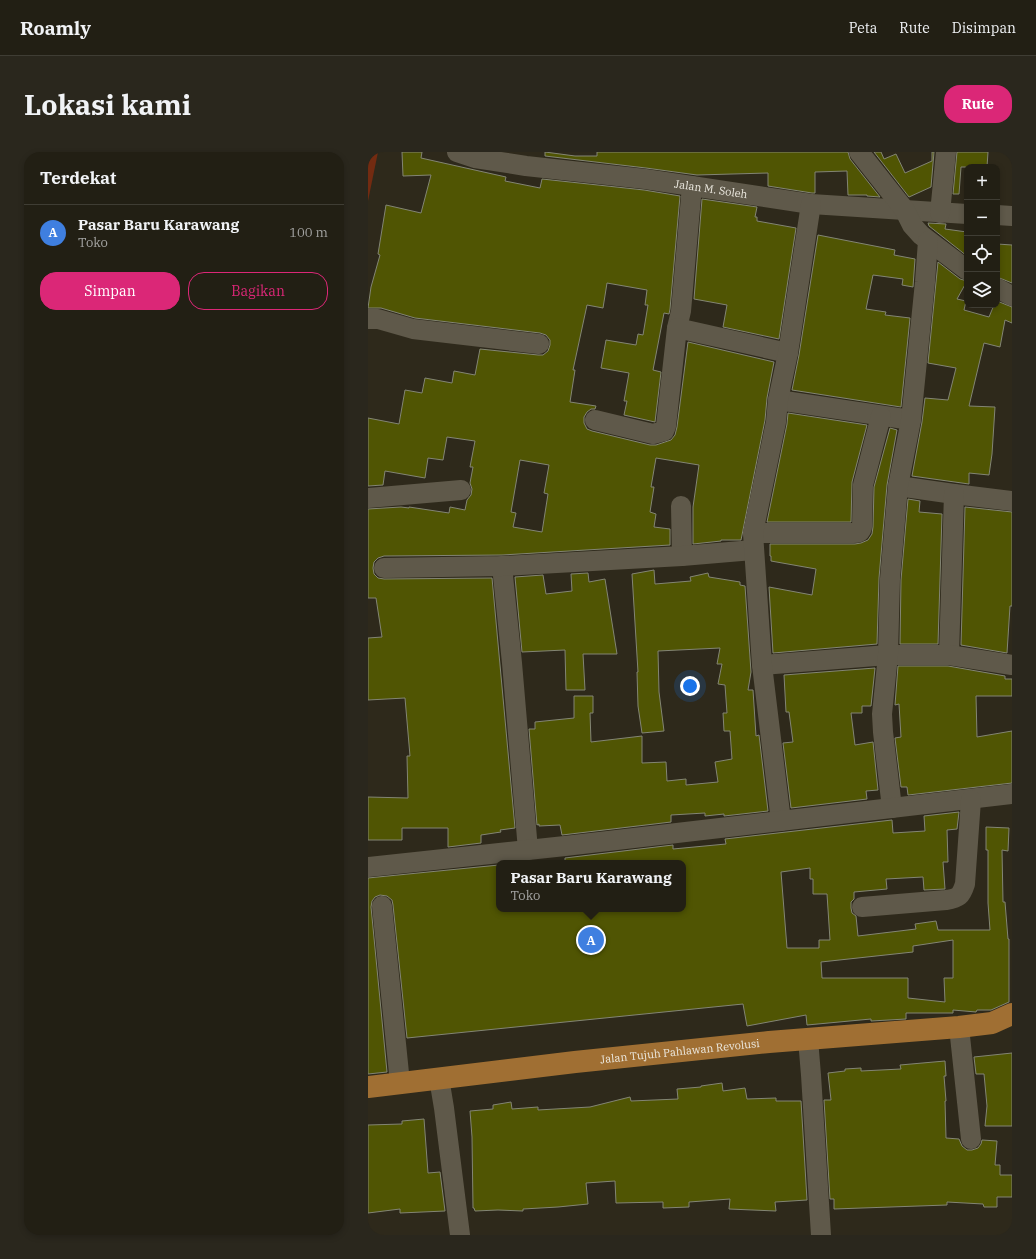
<!DOCTYPE html>
<html lang="id">
<meta charset="utf-8">
<style>
body{margin:0;font-family:"IBM Plex Serif",serif;background:#2a271d;color:#f1f3f6}
.controls{position:absolute;right:12px;top:12px;display:grid;overflow:hidden;border-radius:8px;box-shadow:0 2px 6px #0003}
.controls button{width:36px;height:36px;display:grid;place-items:center;padding:0;border:0;border-bottom:1px solid #3f3d34;background:#221f14;color:#f1f3f6;font:20px sans-serif}
.you{position:absolute;left:322px;top:534px;width:14px;height:14px;margin:-10px;border:3px solid #fff;border-radius:50%;background:#1a73e8;box-shadow:0 0 0 6px #1a73e833}
.badge{display:grid;place-items:center;width:26px;height:26px;border-radius:50%;background:#db2777;color:#fff;font-size:13px;font-weight:700}
.pin{position:absolute;translate:-50% -50%;border:2px solid #fff;box-shadow:0 1px 4px #0006}
.popup{position:absolute;left:128px;top:708px;width:190px;height:52px;box-sizing:border-box;display:grid;place-content:center;border-radius:8px;background:#221f14;filter:drop-shadow(0 1px 3px #0005);font-size:13px;white-space:nowrap;color:#a2a2a0}
.popup b{font-size:15px;color:#f1f3f6}
.popup::after{content:'';position:absolute;left:50%;top:100%;margin-left:-8px;border:8px solid transparent;border-top-color:#221f14}
.list{margin:0;padding:0;list-style:none}
h2{display:flex;justify-content:space-between;align-items:center;height:52px;margin:0;padding:0 16px;font-size:17px}
h2 small{font-size:13px;font-weight:400;color:#a2a2a0}
.list li{display:grid;grid-template-columns:26px 1fr auto;gap:12px;align-items:center;box-sizing:border-box;height:56px;padding:0 16px;border-top:1px solid #3f3d34}
.list b{display:block;font-size:15px;white-space:nowrap}
.list p{margin:0;font-size:13px;white-space:nowrap;color:#a2a2a0}
.list em{font-size:13px;font-style:normal;color:#a2a2a0}
.actions{display:flex;gap:8px;padding:12px 16px}
.actions a{flex:1;padding:9px 0;border:1px solid #db2777;border-radius:16px;text-align:center;font-size:14px;color:#db2777}
.actions .main{background:#db2777;color:#fff}
.icon{flex:none;width:22px;height:22px;fill:none;stroke:currentColor;stroke-width:2;stroke-linecap:round;stroke-linejoin:round}
.map{position:relative;flex:none;width:644px;height:1083px;overflow:hidden;border-radius:16px}
header{display:flex;align-items:center;gap:24px;box-sizing:border-box;height:56px;padding:0 20px;background:#221f14;border-bottom:1px solid #3f3d34}
header strong{font-size:19px}
nav{display:flex;gap:22px;margin-inline-start:auto;font-size:14px}
.intro{display:flex;align-items:center;justify-content:space-between;box-sizing:border-box;height:96px;padding:0 24px}
h1{margin:0;font-size:28px}
.button{padding:10px 18px;border-radius:16px;background:#db2777;color:#fff;font-size:14px;font-weight:700}
main{display:flex;gap:24px;padding:0 24px}
aside{flex:1;background:#221f14;border-radius:16px;box-shadow:0 2px 6px #0003}
.map>svg:first-child{display:block}
.green{fill:#732b11}
.building{fill:#505503;stroke:#838574;fill-rule:evenodd}
.lines{fill:none;stroke-linecap:round;stroke-linejoin:round}
.minor{stroke:#5f594a;stroke-width:20}
.major{stroke:#a06f33;stroke-width:22}
.labels{text-anchor:middle;stroke-width:3;stroke-linejoin:round;paint-order:stroke}
.street-label{font-size:11px;fill:#ece9e0;stroke:#2e291b}
</style>
<header>
<strong>Roamly</strong>
<nav><a>Peta</a><a>Rute</a><a>Disimpan</a></nav>
</header>
<div class="intro"><h1>Lokasi kami</h1><a class="button">Rute</a></div>
<main>
<aside>
<h2>Terdekat<small></small></h2>
<ul class="list">
<li><span class="badge" style="background:#3f7fe0">A</span><div><b>Pasar Baru Karawang</b><p>Toko</p></div><em>100 m</em></li>
</ul>
<div class="actions"><a class="main">Simpan</a><a>Bagikan</a></div>
</aside>
<div class="map">
<svg width="644" height="1083" viewBox="0 0 644 1083">
<rect width="100%" height="100%" fill="#2e291b"/>
<polygon class="green" points="0,0 10,0 0,49"/>
<g class="building">
<path d="M34,0h20l-1,6 85,19 -1,4 35,7 2,-9 102,11 36,6 -10,113 -1,5 -5,-1 -11,57 8,2 -6,50 -31,-7 3,-14h-3l5,-28 -28,-5 5,-28 30,5 2,-11 5,1 5,-30h-3l2,-15 -40,-7 -4,25 -16,-3 -14,65h2l-5,32 26,4 -1,3h-4l-4,3 -3,5v6l3,6 5,2 58,14h6l15,-5 4,-5 2,-8 11,-85 86,20 -7,36 -2,22 -24,120h-20v1l-28,3v-37l6,-42 -43,-7 -5,29h3l-4,25 6,2 -2,13 16,2v16l-168,10 -118,1 -6,2 -4,4 -1,6 1,6 4,4 6,1 108,-1 23,250 -15,2 1,2 -20,3v8l-33,4v-19h-46v12h-34v-43l40,1 -1,-42h3l-5,-58 -37,2v-62l14,-1 -6,-39h-8v-89l33,-2 8,1v-1l40,6 1,-6 15,3 2,-10 4,-5 1,-6 -2,-6 3,-16h-3l5,-26 -28,-4 -4,23 -15,-2 -3,20 -40,-7 -2,14 -15,1v-68l31,6 6,-34 17,3 3,-15 27,5 2,-12 21,4 5,-26 58,6h5l5,-4 2,-6v-5l-4,-5 -6,-2 -125,-15 -34,-10h-13l3,-21 9,-32 -2,-1 8,-49 35,8 10,-38 -28,1zM152,308l29,5 -5,28 4,1 -6,38 -29,-5 3,-14 -5,-1z"/>
<polygon points="177,0 207,4 229,4 229,0 480,0 482,7 512,45 499,44 499,43 480,43 479,19 447,20 447,41 444,41 400,34 400,21 329,23 278,16 177,4"/>
<polygon points="506,0 513,0 516,7 528,2 537,21 564,9 564,0 566,0 563,35 541,45"/>
<polygon points="589,0 620,0 619,15 593,15 591,42 585,42"/>
<polygon points="334,47 389,55 387,65 389,65 389,69 428,76 411,187 355,175 359,153 326,147"/>
<polygon points="560,71 578,72 577,77 599,80 599,104 561,74"/>
<polygon points="450,83 527,98 526,103 547,107 545,135 534,133 535,127 505,123 498,157 518,160 517,163 542,166 533,255 424,238 431,203"/>
<polygon points="629,92 644,93 644,131 629,125"/>
<polygon points="570,110 592,127 599,129 589,147 598,149 596,158 621,165 626,153 629,153 629,149 644,155 644,171 637,168 632,195 616,191 601,254 627,255 624,302 621,323 601,321 601,332 544,324 554,270 557,246 580,248 588,216 560,211"/>
<polygon points="420,261 499,273 484,330 483,370 399,370 419,272"/>
<polygon points="522,276 529,278 519,333 511,426 509,492 405,501 401,435 444,443 448,417 403,409 403,404 402,404 402,392 487,392 493,391 500,388 504,382 505,375 506,335"/>
<polygon points="540,347 552,349 551,360 574,362 570,492 532,492 533,428"/>
<polygon points="597,355 644,360 644,454 642,454 639,501 593,493"/>
<polygon points="286,418 287,432 323,429 322,425 340,421 341,425 372,430 372,433 377,434 383,520 380,538 385,538 388,584 391,583 400,659 356,664 356,662 337,664 337,661 303,663 303,670 194,683 192,673 171,674 171,672 169,673 161,577 167,577 167,570 206,566 206,544 225,544 225,561 222,561 223,590 274,584 274,611 298,610 299,629 318,627 318,633 350,630 347,610 364,607 362,579 356,579 355,561 359,561 357,533 350,532 354,512 349,512 352,496 290,499 291,540 296,579 274,581 270,554 269,520 270,520 264,422"/>
<polygon points="220,421 221,430 237,427 249,502 215,502 217,538 198,538 197,498 154,500 147,425 175,423 178,442 204,439 203,422"/>
<polygon points="530,514 580,514 637,524 637,527 644,527 644,544 608,544 609,585 644,579 644,631 540,643 539,635 533,635 527,586 533,585 531,552 527,553"/>
<polygon points="507,516 503,554 494,554 494,561 483,561 487,593 505,590 510,638 498,639 499,647 423,656 415,591 425,590 421,560 418,560 416,523"/>
<path d="M591,660l-2,17 -10,1 1,32h-5l2,27 -21,1 -1,-13 -37,2 1,10 -33,3v7l-3,3v6l1,5 4,3 2,20 58,-7 -1,-5 21,-3 2,9h52l-2,-27v-53h-2v-23l23,1 -1,23 -6,-1 1,52h2l3,37h1v63l-18,8h-14l-1,2 -23,-2v3h-47v6l-35,2v-2l-64,6 -1,-10 -59,11 -4,-22 -336,34 -14,-133 -1,-5 -5,-4 -7,-1 -5,2 -3,4 -1,6 16,165 -19,2v-196l131,-13v44h184v-46h-118v-5l108,-13v4l53,-5 -1,-5 167,-19 1,13 32,-2 -1,-15zM442,716v11h3v15h14l3,46h-11v8h-32l-6,-76zM585,788v38h-9l1,24 -37,-4v-20h-86l-1,-16 92,-10v-6z"/>
<polygon points="644,901 644,974 617,974 619,954 616,922 608,922 606,905"/>
<polygon points="577,909 578,924 576,924 578,949 577,949 578,986 591,987 594,994 599,998 604,998 610,996 613,992 614,988 629,989 627,1013 632,1013 632,1023 644,1023 644,1045 629,1045 629,1055 616,1055 615,1052 579,1050 579,1053 466,1057 466,1047 462,1047 456,948 463,948 460,921 477,919 477,917 493,916 493,919 533,917 532,913"/>
<polygon points="354,931 355,939 377,936 379,947 408,946 408,949 433,949 439,1048 407,1050 408,1059 361,1057 362,1047 321,1050 321,1055 295,1056 295,1050 248,1051 247,1029 218,1031 220,1052 190,1055 155,1057 155,1059 130,1058 107,1059 106,1056 105,1056 104,985 102,959 125,957 125,953 143,950 144,957 170,955 170,958 222,955 262,945 263,949 310,947 309,937 333,935 333,934"/>
<polygon points="56,967 60,1021 72,1020 77,1059 32,1061 32,1057 0,1061 0,973 34,972 34,969"/>
</g>
<g class="lines">
<g class="minor">
<path id="s1" d="M89,0l18,6 51,8 119,13 166,25 156,10"/>
<polyline points="491,0 536,57 544,73 553,83 599,118"/>
<polyline points="572,61 578,0"/>
<polyline points="629,63 644,64"/>
<polyline points="629,136 644,144"/>
<polyline points="0,167 10,167 45,177 171,192"/>
<polyline points="309,176 313,159 324,34"/>
<polyline points="410,248 543,268"/>
<polyline points="227,268 285,282 296,279 298,274 309,176 420,201"/>
<polyline points="530,334 586,342 644,349"/>
<polyline points="0,346 93,338"/>
<polyline points="313,354 314,404"/>
<path d="M385,381h101c5,0 7,-2 8,-6l1,-42 18,-69"/>
<polyline points="134,414 144,511 160,698"/>
<polyline points="16,416 134,414 314,404 385,398"/>
<polyline points="581,503 586,342"/>
<polyline points="394,513 520,503 581,503 644,513"/>
<polyline points="524,656 515,580 514,562 520,503 522,427 530,334 543,268 557,130 560,89"/>
<polyline points="413,669 394,513 385,381 408,270 410,248 420,201 443,52"/>
<polyline points="0,715 197,694 644,642"/>
<polyline points="14,754 32,931"/>
<path d="M494,755l84,-7c13,-2 15,-4 19,-16l6,-84"/>
<polyline points="591,875 603,987"/>
<polyline points="440,887 443,923 453,1083"/>
<polyline points="71,926 76,956 92,1083"/>
</g>
<path class="major" id="s2" d="M0,935l207,-25 194,-20 190,-15 33,-4 20,-9"/>
</g>
<g class="labels">
<g class="street-label">
<text dy="4" stroke="none"><textPath href="#s1" startOffset="257">Jalan M. Soleh</textPath></text>
<text dy="4" stroke="none"><textPath href="#s2" startOffset="314">Jalan Tujuh Pahlawan Revolusi</textPath></text>
</g>
</g>
</svg>
<div class="controls">
<button>+</button>
<button>−</button>
<button><svg class="icon" aria-label="locate" viewBox="0 0 24 24"><circle cx="12" cy="12" r="6"/><path d="M12 2v4M12 18v4M2 12h4M18 12h4"/></svg></button>
<button><svg class="icon" aria-label="layers" viewBox="0 0 24 24"><path d="M12 4l9 5-9 5-9-5zM3 14l9 5 9-5"/></svg></button>
</div>
<div class="you"></div>
<div class="pin badge" style="left:223px;top:788px;background:#3f7fe0">A</div>
<div class="popup"><b>Pasar Baru Karawang</b>Toko</div>
</div>
</main>
